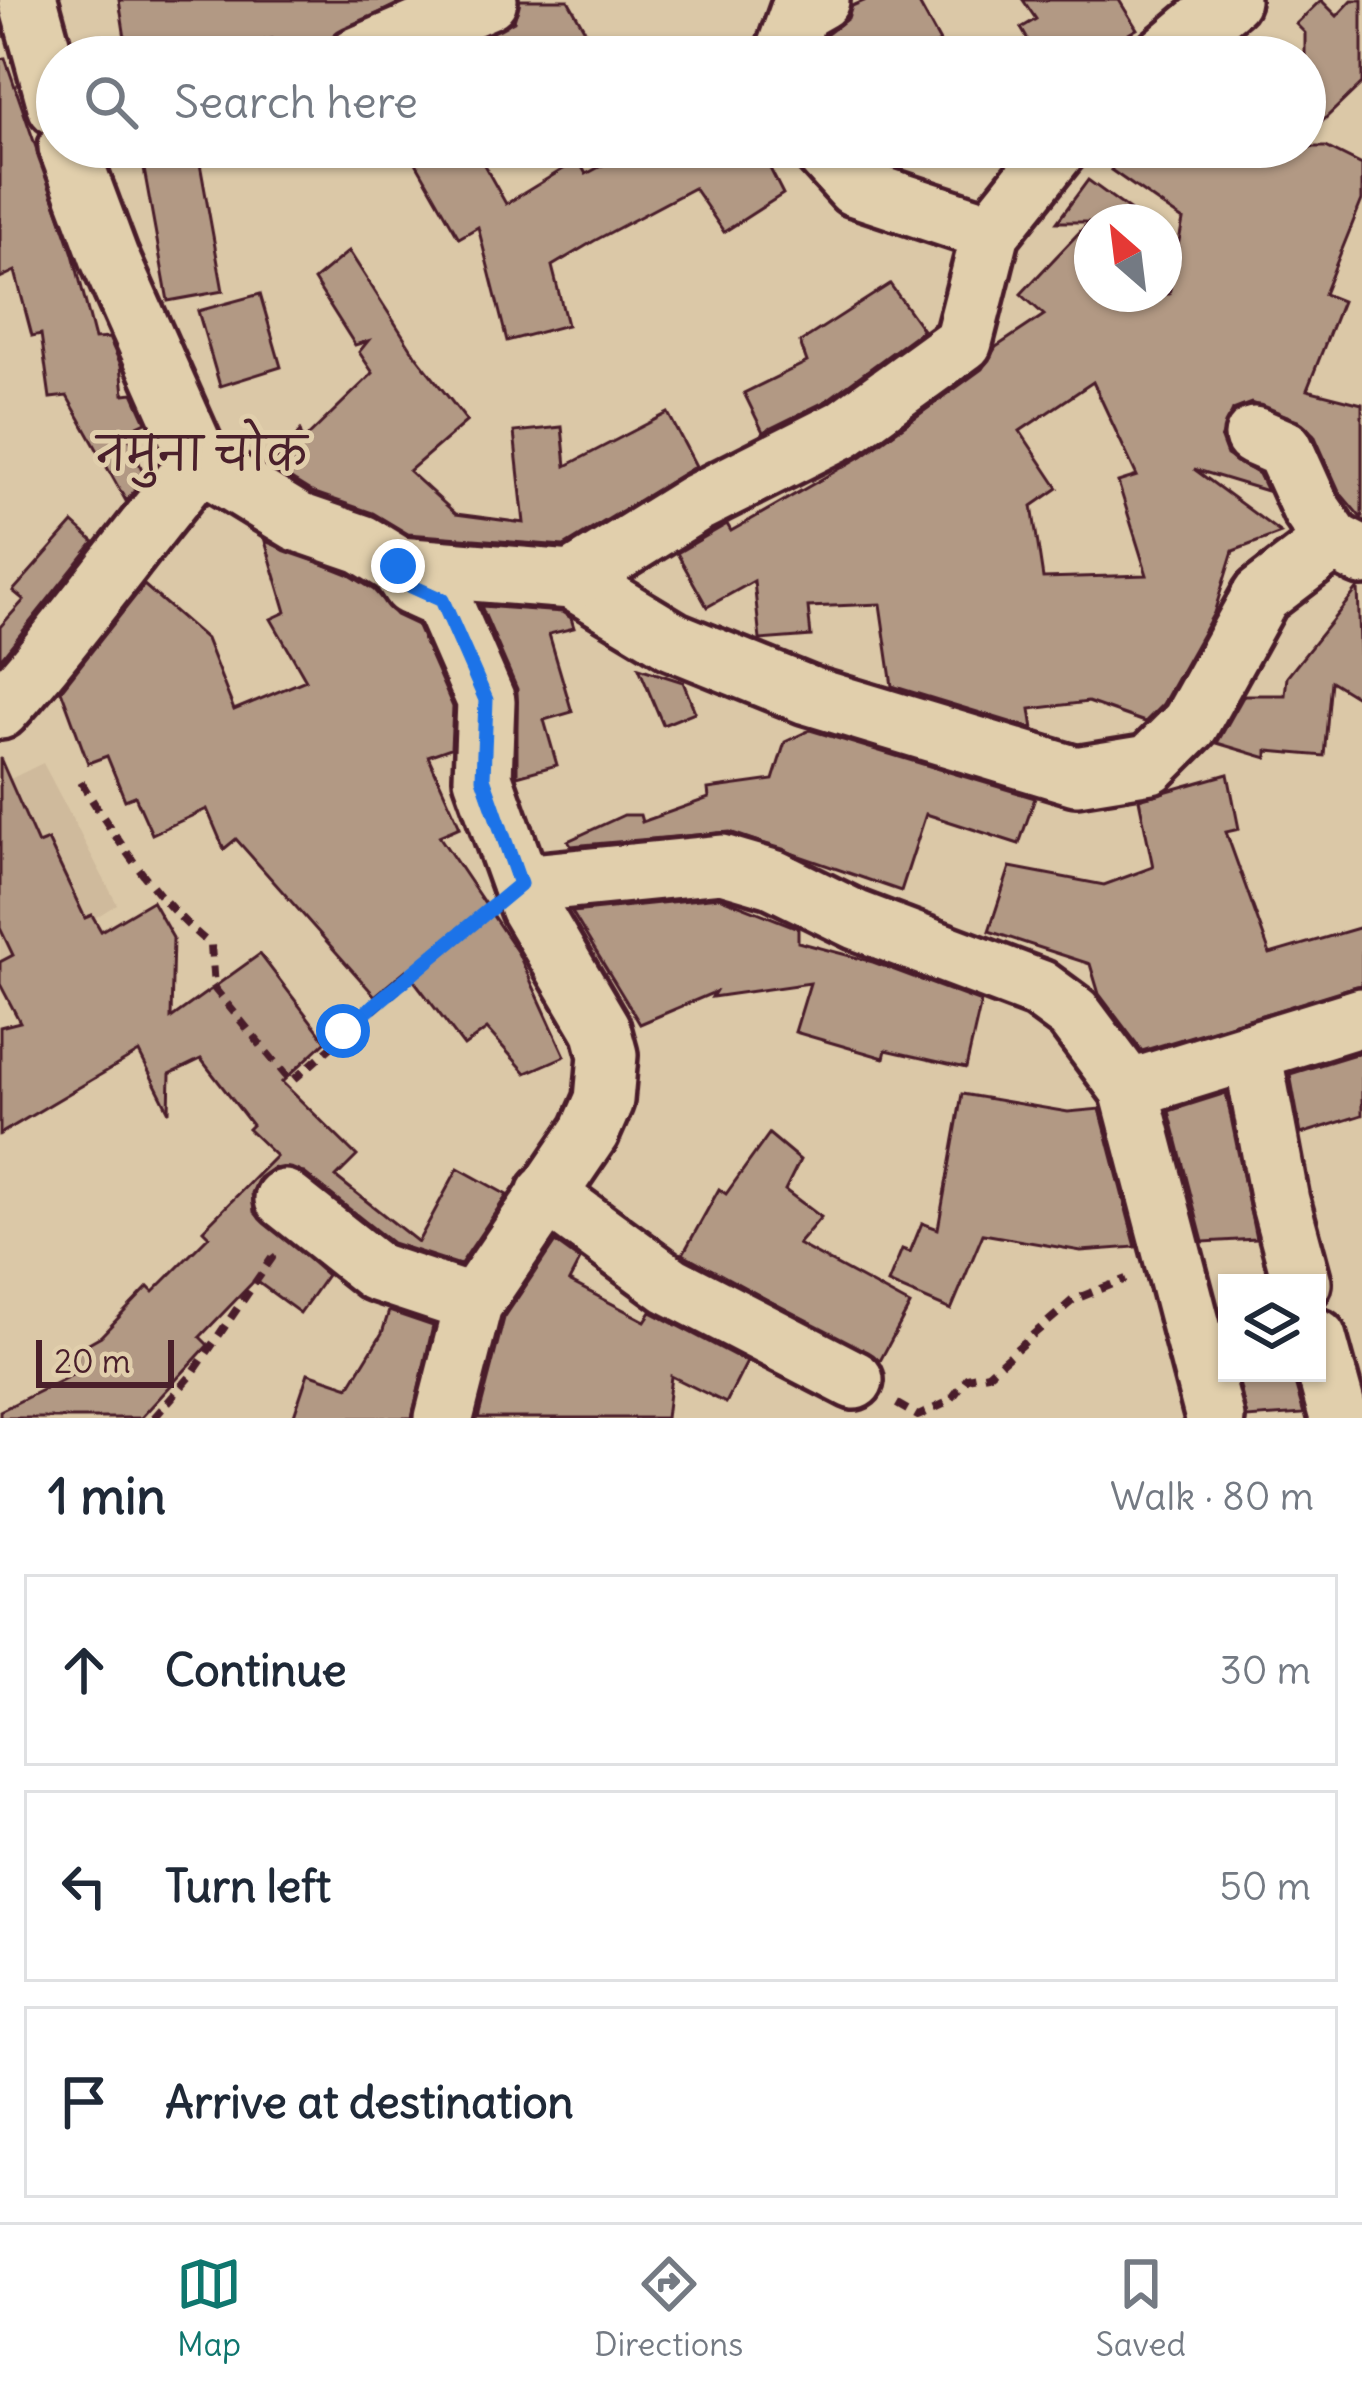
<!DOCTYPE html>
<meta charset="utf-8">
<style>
body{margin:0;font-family:Delius,"Playpen Sans Deva",sans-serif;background:#f6f6f7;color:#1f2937}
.controls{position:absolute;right:36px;bottom:36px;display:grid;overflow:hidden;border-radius:0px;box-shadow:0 3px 9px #0004}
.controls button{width:108px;height:108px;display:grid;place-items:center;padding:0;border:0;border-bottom:3px solid #e0e1e3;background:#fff;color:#1f2937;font:60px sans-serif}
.compass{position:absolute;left:1074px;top:204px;width:108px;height:108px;border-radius:50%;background:#fff;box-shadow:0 3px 9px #0004;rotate:332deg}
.scale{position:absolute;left:36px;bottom:30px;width:138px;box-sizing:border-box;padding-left:12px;border:6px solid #4a1f2b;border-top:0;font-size:33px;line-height:42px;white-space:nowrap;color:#4a1f2b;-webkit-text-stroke:9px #e1cfac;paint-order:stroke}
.stop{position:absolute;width:36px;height:36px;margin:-27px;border:9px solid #1a73e8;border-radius:50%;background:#fff}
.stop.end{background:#1a73e8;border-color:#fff;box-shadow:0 3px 12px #0008}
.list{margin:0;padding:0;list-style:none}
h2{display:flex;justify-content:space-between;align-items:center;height:156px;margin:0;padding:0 48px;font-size:51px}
h2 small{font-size:39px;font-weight:400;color:#747a83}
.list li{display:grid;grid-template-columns:78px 1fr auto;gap:36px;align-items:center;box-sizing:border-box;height:192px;margin:0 24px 24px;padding:0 24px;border:3px solid #e0e1e3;border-radius:0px}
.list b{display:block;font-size:45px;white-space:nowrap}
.list em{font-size:39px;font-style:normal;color:#747a83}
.icon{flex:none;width:66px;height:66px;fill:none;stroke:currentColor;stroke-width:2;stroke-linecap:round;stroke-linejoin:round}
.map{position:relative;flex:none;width:1362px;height:1418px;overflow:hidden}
.search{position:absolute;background:#fff;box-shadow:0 3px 9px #0004;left:36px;right:36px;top:36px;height:132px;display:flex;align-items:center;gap:30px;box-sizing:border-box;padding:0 42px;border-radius:66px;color:#747a83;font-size:45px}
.sheet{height:804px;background:#fff}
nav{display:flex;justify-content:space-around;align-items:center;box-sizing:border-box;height:168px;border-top:3px solid #e0e1e3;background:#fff;font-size:33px;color:#747a83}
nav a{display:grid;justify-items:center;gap:6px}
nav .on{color:#0f766e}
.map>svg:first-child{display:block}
.built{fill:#cfba9c}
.building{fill:#b29984;stroke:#4a1f2b;stroke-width:3;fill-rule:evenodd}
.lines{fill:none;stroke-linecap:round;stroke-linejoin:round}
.minor-casing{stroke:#4a1f2b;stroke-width:66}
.path{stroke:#4a1f2b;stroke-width:8;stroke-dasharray:12 9;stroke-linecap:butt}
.minor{stroke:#e1cfac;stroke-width:57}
.route{stroke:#1a73e8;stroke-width:15}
.labels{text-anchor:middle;stroke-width:10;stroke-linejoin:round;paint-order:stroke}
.neighbourhood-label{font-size:45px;fill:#4a1f2b;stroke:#e1cfac}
</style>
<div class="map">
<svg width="1362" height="1418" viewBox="0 0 1362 1418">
<rect width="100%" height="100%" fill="#dbc8a7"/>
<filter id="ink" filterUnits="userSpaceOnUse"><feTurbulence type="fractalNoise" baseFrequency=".00833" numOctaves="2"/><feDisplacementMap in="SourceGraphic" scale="24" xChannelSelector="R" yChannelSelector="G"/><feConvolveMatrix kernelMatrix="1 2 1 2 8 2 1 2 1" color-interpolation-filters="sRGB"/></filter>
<g filter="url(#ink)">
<polygon class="built" points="43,763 117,904 0,978 0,784"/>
<g class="building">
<polygon points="119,0 405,0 329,38 274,47 272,39 173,57 128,57"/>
<polygon points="520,0 568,0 600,57 476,57 470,44 514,21"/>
<polygon points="866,0 917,0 940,42 912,57 818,57 826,35 848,18 852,6"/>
<polygon points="1023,0 1119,0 1137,29 1088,57 1038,57 1021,28 1036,19"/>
<polygon points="1321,0 1337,16 1352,0 1362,0 1362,83 1305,138 1305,33 1296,24"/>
<polygon points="5,58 73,254 95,339 109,338 121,365 124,394 133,393 146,422 127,431 145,478 126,501 67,396 50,398 41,334 32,336 15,271 0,278 0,59"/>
<polygon points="140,147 197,147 223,291 168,301"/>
<polygon points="407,147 474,147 506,204 578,160 586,174 637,147 759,147 783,194 724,232 694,188 594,241 552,266 567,325 507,341 478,227 459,238"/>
<path d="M1127,147h199l36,18v35l-38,94 18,7 -35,89 55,14v115l-22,-26 -26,-58 -16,-15 -47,-17 -18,7 -12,29 6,16 32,19 8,17 -73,-22 87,64 -48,18 -19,62 -51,91 -18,18 -57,-20 -58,7 3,20 -141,-43 -12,-82 -72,3 3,29 -51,4 -6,-59 -47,26 -30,-54 50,-29 4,7 131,-75 120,-87 14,-22 48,-32 -23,-21 68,-72h-32l31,-42 58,42h-54v72h77l14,-74 -72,-50zM1093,382l44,94 -19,6 29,93 -104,3 -11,-72 26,-18 -38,-57z"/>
<polygon points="349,251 416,356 467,421 409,471 456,514 524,523 514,432 562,427 566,466 668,413 696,466 564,546 408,534 373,513 312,492 272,467 300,431 303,441 373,373 359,352 368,341 355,345 314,280"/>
<polygon points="890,284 923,330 826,401 763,432 744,393 807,362 800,342"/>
<polygon points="260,294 281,367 220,386 198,311"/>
<polygon points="73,523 94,542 0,660 0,627 24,600 13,591"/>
<polygon points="265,541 348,574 374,590 396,615 417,625 453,707 451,748 428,756 460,827 439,836 518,953 565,1056 526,1073 487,1029 464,1046 406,970 375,996 236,839 224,849 207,809 152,834 135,796 125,800 107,756 88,763 61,690 144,585 206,639 234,710 306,680 271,619 286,612"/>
<polygon points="1358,588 1362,700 1331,681 1324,756 1267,751 1267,758 1217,743 1244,695 1285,695 1287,677"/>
<polygon points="481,606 562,612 571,618 574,628 549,634 572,712 544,720 557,765 517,776 517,689"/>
<polygon points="639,668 683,682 695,712 663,725"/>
<polygon points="810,730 1035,798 1019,844 926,814 901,891 730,832 571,846 568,841 624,815 640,815 642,822 709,798 708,789 773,780 785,742"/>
<polygon points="0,758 38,844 48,840 85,918 92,915 101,931 152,901 173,938 171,1018 260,954 326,1041 282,1082 357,1156 336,1177 418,1242 458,1168 507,1195 460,1265 392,1243 304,1173 273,1168 259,1178 252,1193 254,1212 327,1275 300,1313 255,1280 200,1337 208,1345 141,1418 0,1418 0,1411 72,1375 62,1358 101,1336 148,1287 153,1292 209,1236 203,1230 276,1156 248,1129 252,1125 201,1059 170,1074 169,1112 139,1052 0,1134 0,1027 20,1022 0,984 0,962 13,955 0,928"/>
<polygon points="1228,774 1239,829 1226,832 1270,954 1362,927 1362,985 1142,1051 1099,994 1090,964 989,931 1010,867 1104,885 1153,867 1139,799"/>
<polygon points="719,897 798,928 798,942 873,962 981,1002 966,1068 886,1050 884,1058 795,1032 810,983 712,997 715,992 640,1024 572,912"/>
<polygon points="1362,1052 1362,1115 1301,1134 1290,1074"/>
<polygon points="1226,1093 1256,1239 1203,1242 1169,1111"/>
<polygon points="962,1094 1068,1112 1100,1109 1136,1247 1081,1251 983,1234 951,1310 888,1283 902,1249 910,1252 922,1223 938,1229"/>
<polygon points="769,1134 800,1160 785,1190 821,1217 798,1244 910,1305 880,1361 683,1254 719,1189 726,1194"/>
<polygon points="555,1242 580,1260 569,1281 645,1321 651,1312 747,1362 726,1403 671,1376 666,1418 478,1418 504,1318"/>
<polygon points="389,1311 433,1326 412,1418 293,1418 308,1373 349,1387 382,1333"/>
<polygon points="1237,1373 1292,1373 1304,1414 1247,1418"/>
</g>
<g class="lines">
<defs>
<g id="minor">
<polyline points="28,0 57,106"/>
<polyline points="356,57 488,0"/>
<polyline points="783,57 799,12 820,0"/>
<polyline points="1162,57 1230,0"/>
<polyline points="68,147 109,257 200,462 298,522 362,544 398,566 411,586 442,600 486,701 483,778 529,907 601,1029 608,1055 604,1100 590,1132 473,1304 444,1418"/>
<polyline points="819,147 855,187 991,232"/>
<polyline points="1254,436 1284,449 1311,509 1333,541"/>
<polyline points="398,566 572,580 673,641 807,695 1076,776 1150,764 1190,724 1261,596 1333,541 1362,556"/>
<polyline points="572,580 696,503 843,429 963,342 991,232 1059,147"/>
<path d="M0,710c71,-79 131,-166 200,-248"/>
<polyline points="521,884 722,864 773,879 856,920 1039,989 1073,1014 1129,1089 1215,1418"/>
<polyline points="1252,1051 1280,1201 1302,1283"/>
<polyline points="1129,1089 1362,1017"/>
<polyline points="546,1194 670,1285 854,1380"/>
<polyline points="284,1199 376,1272 473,1304"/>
<polyline points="1317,1338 1339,1418"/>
</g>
</defs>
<use href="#minor" class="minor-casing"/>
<g class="path">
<path d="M81,782c36,59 78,122 130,163l3,43 77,94 191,-167"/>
<polyline points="897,1404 918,1416 950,1401 967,1378 988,1374 1073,1300 1126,1279"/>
<polyline points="154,1418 190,1377 272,1258 268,1253"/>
</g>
<use href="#minor" class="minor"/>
</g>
</g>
<g class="lines" filter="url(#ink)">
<polyline class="route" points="343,1031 520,884 483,778 486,700 442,600 411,586 398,566"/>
</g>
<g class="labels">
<g class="neighbourhood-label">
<text x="202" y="470">नमुना चोक</text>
</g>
</g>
</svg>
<div class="controls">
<button><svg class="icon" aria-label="layers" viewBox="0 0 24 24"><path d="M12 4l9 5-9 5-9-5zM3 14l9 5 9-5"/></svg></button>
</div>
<svg class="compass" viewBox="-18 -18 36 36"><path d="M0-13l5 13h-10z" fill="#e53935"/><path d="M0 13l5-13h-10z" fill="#747a83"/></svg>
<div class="scale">20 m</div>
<div class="stop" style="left:343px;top:1031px"></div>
<div class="stop end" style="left:398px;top:566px"></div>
<div class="search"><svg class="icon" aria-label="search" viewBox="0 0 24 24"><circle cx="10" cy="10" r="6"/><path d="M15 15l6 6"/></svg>Search here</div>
</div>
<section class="sheet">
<h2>1 min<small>Walk · 80 m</small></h2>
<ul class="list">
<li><svg class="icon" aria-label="ahead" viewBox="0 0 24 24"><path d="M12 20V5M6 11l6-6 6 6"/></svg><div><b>Continue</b></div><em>30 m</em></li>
<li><svg class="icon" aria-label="left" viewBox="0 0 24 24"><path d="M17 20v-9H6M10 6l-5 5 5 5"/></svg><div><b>Turn left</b></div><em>50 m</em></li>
<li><svg class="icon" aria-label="arrive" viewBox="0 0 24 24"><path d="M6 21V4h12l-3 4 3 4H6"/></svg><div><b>Arrive at destination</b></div></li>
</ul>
</section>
<nav>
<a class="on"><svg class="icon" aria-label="map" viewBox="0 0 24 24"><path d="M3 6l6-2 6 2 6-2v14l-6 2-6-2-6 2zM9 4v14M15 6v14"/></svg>Map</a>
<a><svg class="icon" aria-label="directions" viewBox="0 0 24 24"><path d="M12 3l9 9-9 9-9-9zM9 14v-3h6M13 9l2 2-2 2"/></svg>Directions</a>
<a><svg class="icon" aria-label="saved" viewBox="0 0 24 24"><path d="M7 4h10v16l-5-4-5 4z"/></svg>Saved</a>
</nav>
